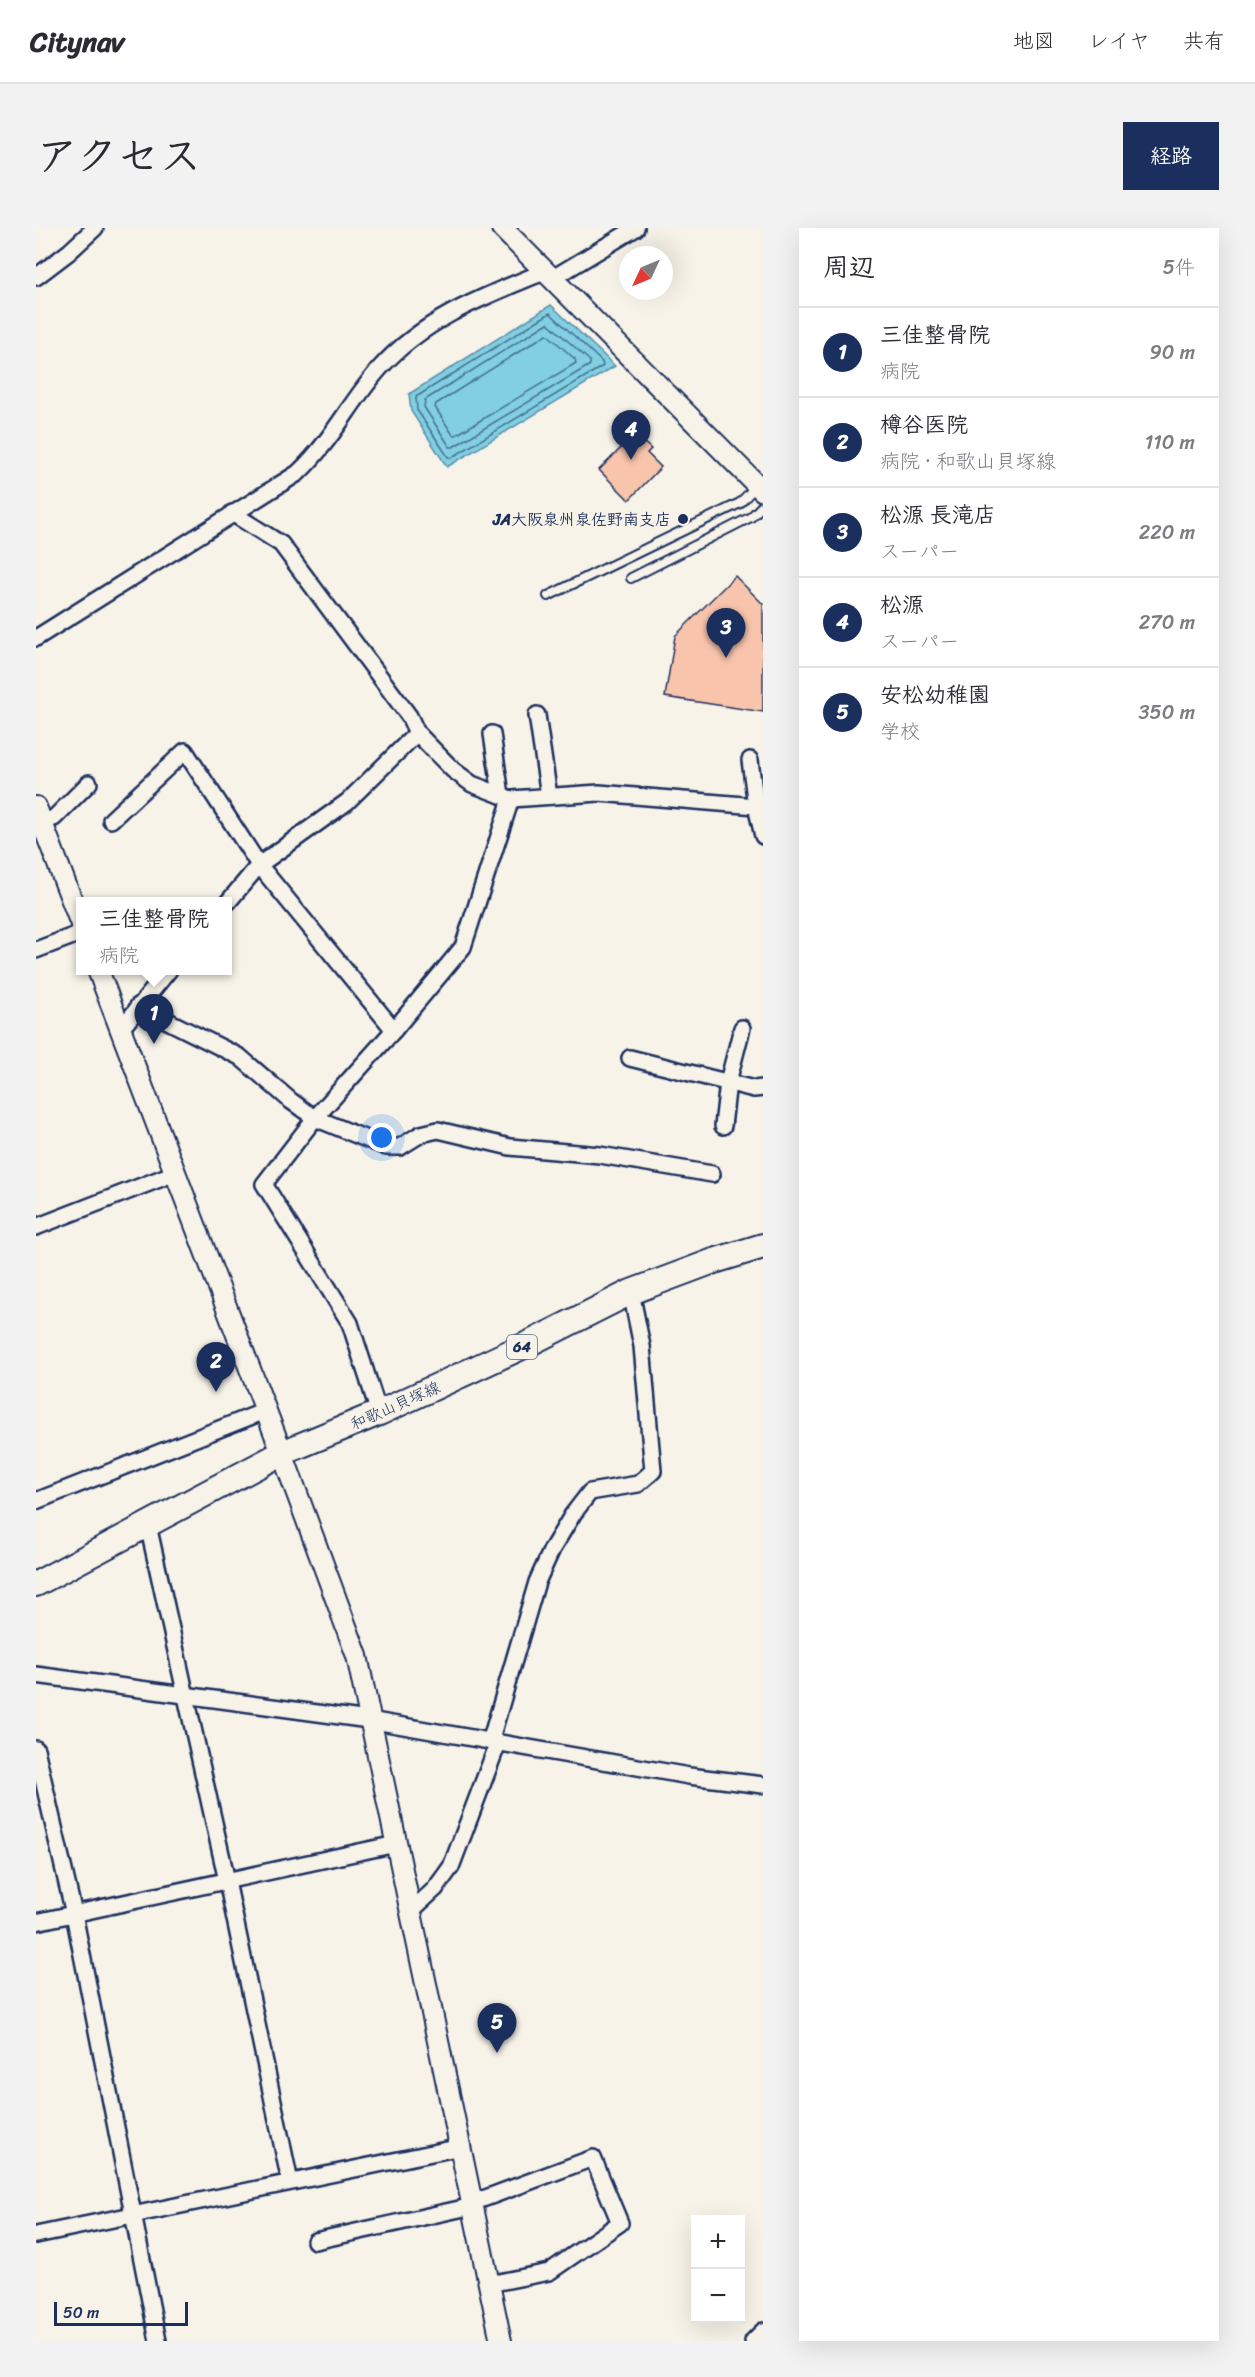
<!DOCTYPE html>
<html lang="ja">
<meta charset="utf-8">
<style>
body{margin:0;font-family:Sriracha,"Klee One",sans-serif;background:#f2f2f3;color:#2b2b33}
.controls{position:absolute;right:18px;bottom:18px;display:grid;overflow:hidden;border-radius:0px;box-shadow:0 6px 24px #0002}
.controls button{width:54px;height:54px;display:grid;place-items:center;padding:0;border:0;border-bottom:2px solid #e1e1e2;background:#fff;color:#2b2b33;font:30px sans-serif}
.compass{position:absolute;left:583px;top:18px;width:54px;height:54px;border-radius:50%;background:#fff;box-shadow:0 6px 24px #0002;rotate:226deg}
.scale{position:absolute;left:18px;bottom:15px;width:134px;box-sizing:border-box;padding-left:6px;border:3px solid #1b2f5e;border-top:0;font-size:16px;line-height:21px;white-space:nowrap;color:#1b2f5e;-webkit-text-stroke:4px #f7f3e8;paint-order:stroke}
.you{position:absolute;left:346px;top:910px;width:21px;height:21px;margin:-15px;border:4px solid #fff;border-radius:50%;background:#1a73e8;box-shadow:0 0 0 9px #1a73e833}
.badge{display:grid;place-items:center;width:39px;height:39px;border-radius:50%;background:#1b2f5e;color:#fff;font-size:20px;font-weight:700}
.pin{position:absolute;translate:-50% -50px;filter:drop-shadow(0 2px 3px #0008)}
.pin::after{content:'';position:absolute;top:32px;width:21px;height:18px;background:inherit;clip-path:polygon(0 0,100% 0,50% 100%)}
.popup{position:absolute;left:40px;top:669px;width:156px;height:78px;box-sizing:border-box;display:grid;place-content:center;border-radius:0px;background:#fff;filter:drop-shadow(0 2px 4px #0005);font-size:20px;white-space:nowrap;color:#7c7c81}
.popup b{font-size:22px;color:#2b2b33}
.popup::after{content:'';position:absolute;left:50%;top:100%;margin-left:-12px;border:12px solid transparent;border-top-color:#fff}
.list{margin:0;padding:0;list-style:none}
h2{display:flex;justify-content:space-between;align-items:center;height:78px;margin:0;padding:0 24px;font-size:26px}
h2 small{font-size:20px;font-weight:400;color:#7c7c81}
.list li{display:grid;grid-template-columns:39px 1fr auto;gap:18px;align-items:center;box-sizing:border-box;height:90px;padding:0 24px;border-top:2px solid #e1e1e2}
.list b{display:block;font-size:22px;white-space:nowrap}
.list p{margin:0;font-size:20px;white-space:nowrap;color:#7c7c81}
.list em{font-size:20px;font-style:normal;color:#7c7c81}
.map{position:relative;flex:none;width:727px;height:2113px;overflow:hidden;border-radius:0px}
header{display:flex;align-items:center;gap:36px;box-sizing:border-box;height:84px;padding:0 30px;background:#fff;border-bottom:2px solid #e1e1e2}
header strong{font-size:28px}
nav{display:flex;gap:33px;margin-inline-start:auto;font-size:21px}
.intro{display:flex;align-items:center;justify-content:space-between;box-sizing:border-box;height:144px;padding:0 36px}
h1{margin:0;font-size:42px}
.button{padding:15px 27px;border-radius:0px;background:#1b2f5e;color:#fff;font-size:21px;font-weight:700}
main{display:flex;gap:36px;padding:0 36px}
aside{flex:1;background:#fff;border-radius:0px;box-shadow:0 6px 24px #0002}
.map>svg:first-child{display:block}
.water{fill:#82cfe1;stroke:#598fad;stroke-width:1.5}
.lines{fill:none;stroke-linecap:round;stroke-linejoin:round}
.shore{stroke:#446f92;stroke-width:1.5}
.building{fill:#f9c4ac;stroke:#1b2f5e;stroke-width:1.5}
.service-casing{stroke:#1b2f5e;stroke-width:12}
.minor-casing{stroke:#1b2f5e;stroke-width:20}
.tertiary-casing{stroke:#1b2f5e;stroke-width:24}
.primary-casing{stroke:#1b2f5e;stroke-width:28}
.service{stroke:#f7f3e8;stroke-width:8}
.minor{stroke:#f7f3e8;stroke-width:15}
.tertiary{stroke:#f7f3e8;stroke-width:20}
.primary{stroke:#f7f3e8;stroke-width:24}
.poi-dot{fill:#1b2f5e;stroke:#f7f3e8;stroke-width:2}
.labels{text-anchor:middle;stroke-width:4.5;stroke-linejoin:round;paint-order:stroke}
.shield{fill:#f7f3e8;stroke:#5d6a87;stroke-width:1.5}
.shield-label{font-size:15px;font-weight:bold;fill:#1b2f5e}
.poi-label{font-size:16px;font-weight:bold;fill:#1b2f5e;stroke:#f7f3e8;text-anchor:end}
.street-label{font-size:16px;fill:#1b2f5e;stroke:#f7f3e8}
</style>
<header>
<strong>Citynav</strong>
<nav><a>地図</a><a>レイヤ</a><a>共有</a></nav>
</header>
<div class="intro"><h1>アクセス</h1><a class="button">経路</a></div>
<main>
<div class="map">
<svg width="727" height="2113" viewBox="0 0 727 2113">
<rect width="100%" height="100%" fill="#f7f3e8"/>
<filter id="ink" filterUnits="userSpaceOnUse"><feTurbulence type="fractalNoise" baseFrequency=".0167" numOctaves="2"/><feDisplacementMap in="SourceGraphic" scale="12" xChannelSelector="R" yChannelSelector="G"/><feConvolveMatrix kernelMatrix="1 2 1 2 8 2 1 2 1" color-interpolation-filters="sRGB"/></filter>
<g filter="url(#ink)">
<polygon class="water" points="515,77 579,138 411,239 375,183 373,166"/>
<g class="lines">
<g class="shore">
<polygon points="514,85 566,134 567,138 415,230 412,229 381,182 380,169"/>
<polygon points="512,95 554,133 554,137 417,219 414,219 388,179 389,172"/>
<polygon points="511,106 539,131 540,135 420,207 417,207 399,179 400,176"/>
</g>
</g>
<g class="building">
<polygon points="599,206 615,221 611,225 625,239 593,272 563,242"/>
<polygon points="699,348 727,376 727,484 629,469 639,408"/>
</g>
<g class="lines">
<defs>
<g id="service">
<polyline points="595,350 715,289 727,277"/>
<polyline points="512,368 704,275 720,258"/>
</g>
<g id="minor">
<polyline points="0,49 33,24 59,0"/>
<polyline points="517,50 600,0"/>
<polyline points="196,285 245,316 373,488 381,505 417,542 436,556 475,571 563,565 720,578 727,608"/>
<path d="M0,410l262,-165c34,-32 52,-71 82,-105 45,-50 105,-72 166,-97"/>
<polyline points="501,487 513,568"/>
<polyline points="456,506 465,567"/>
<polyline points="714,532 720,578 727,575"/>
<polyline points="75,592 149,523 223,637 358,802"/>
<polyline points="6,594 18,590 53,555"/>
<polyline points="192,674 223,637 311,574 381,505"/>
<polyline points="0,722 45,705"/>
<polyline points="102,778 204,829 255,873 279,890 350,919 364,919 385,906 402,902 474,919 564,927 676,946"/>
<polyline points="85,801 133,742"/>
<polyline points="594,830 718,861 727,860"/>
<polyline points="687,898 692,854 706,800"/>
<polyline points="0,999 139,945"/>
<polyline points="343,1185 314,1095 228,956 279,890 358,802 427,719 475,571"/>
<polyline points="0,1273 229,1183"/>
<polyline points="112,1297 191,1653 254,1954"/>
<polyline points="0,1447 333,1492 653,1548 727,1557"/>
<polyline points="454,1514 501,1354 516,1321 537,1286 554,1264 602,1256 617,1243 606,1118 595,1064"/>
<polyline points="0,1521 38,1686 122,2113"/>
<polyline points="375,1683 399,1661 415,1639 462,1515"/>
<polyline points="0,1694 360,1616"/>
<polyline points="436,1975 557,1930 584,1995 513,2044 453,2056"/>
<polyline points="0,2007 425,1919"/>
<polyline points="279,2013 437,1978"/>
<polyline points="717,2113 727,2103"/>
</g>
<g id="tertiary">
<polyline points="466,0 727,263"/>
<polyline points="0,579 45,696"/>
<polyline points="62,742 246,1225 321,1428 465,2113"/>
</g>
<polyline id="primary" points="0,1356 246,1225 343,1185 492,1116 595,1064 675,1034 727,1018"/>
</defs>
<use href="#service" class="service-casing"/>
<use href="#minor" class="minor-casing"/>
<use href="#tertiary" class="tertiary-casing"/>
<use href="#primary" class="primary-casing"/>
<use href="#service" class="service"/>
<use href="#minor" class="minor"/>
<use href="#tertiary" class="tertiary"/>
<use href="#primary" class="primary"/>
</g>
</g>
<circle class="poi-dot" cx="647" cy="291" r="6"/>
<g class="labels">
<rect class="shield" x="471" y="1107" width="30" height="24" rx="4.5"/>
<g class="shield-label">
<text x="486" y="1124">64</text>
</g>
<g class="poi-label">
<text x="635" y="297">JA大阪泉州泉佐野南支店</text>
</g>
<g class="street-label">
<text transform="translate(359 1177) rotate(-24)" y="6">和歌山貝塚線</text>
</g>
</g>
</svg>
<div class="controls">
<button>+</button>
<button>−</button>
</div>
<svg class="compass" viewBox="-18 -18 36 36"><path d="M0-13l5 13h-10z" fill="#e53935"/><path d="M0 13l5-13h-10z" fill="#7c7c81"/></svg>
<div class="scale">50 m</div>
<div class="you"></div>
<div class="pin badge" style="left:118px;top:816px">1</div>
<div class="popup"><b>三佳整骨院</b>病院</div>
<div class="pin badge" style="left:180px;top:1164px">2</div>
<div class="pin badge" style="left:690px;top:430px">3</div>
<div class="pin badge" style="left:595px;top:232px">4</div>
<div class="pin badge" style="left:461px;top:1825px">5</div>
</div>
<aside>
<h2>周辺<small>5件</small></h2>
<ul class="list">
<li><span class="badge">1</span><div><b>三佳整骨院</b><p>病院</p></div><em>90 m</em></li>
<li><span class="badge">2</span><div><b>樽谷医院</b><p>病院 · 和歌山貝塚線</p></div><em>110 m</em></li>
<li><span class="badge">3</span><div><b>松源 長滝店</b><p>スーパー</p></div><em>220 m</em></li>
<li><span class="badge">4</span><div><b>松源</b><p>スーパー</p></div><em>270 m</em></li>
<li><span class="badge">5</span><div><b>安松幼稚園</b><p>学校</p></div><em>350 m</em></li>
</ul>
</aside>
</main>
